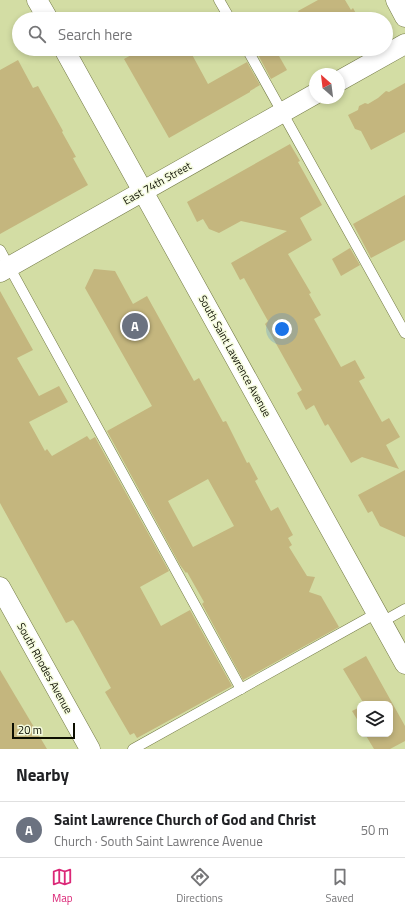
<!DOCTYPE html>
<meta charset="utf-8">
<style>
body{margin:0;font-family:"Titillium Web",sans-serif;background:#f6f6f6;color:#202124}
.controls{position:absolute;right:12px;bottom:12px;display:grid;overflow:hidden;border-radius:8px;box-shadow:0 2px 6px #0003}
.controls button{width:36px;height:36px;display:grid;place-items:center;padding:0;border:0;border-bottom:1px solid #e0e0e0;background:#fff;color:#202124;font:20px sans-serif}
.compass{position:absolute;left:309px;top:68px;width:36px;height:36px;border-radius:50%;background:#fff;box-shadow:0 2px 6px #0003;rotate:332deg}
.scale{position:absolute;left:12px;bottom:10px;width:63px;box-sizing:border-box;padding-left:4px;border:2px solid #0c0e00;border-top:0;font-size:11px;line-height:14px;white-space:nowrap;color:#0c0e00;-webkit-text-stroke:3px #f5fbde;paint-order:stroke}
.you{position:absolute;left:282px;top:329px;width:14px;height:14px;margin:-10px;border:3px solid #fff;border-radius:50%;background:#1a73e8;box-shadow:0 0 0 6px #1a73e833}
.badge{display:grid;place-items:center;width:26px;height:26px;border-radius:50%;background:#db2777;color:#fff;font-size:13px;font-weight:700}
.pin{position:absolute;translate:-50% -50%;border:2px solid #fff;box-shadow:0 1px 4px #0006}
.list{margin:0;padding:0;list-style:none}
h2{display:flex;justify-content:space-between;align-items:center;height:52px;margin:0;padding:0 16px;font-size:17px}
h2 small{font-size:13px;font-weight:400;color:#757577}
.list li{display:grid;grid-template-columns:26px 1fr auto;gap:12px;align-items:center;box-sizing:border-box;height:56px;padding:0 16px;border-top:1px solid #e0e0e0}
.list b{display:block;font-size:15px;white-space:nowrap}
.list p{margin:0;font-size:13px;white-space:nowrap;color:#757577}
.list em{font-size:13px;font-style:normal;color:#757577}
.icon{flex:none;width:22px;height:22px;fill:none;stroke:currentColor;stroke-width:2;stroke-linecap:round;stroke-linejoin:round}
.map{position:relative;flex:none;width:405px;height:749px;overflow:hidden}
.search{position:absolute;background:#fff;box-shadow:0 2px 6px #0003;left:12px;right:12px;top:12px;height:44px;display:flex;align-items:center;gap:10px;box-sizing:border-box;padding:0 14px;border-radius:22px;color:#757577;font-size:15px}
.sheet{height:108px;background:#fff}
nav{display:flex;justify-content:space-around;align-items:center;box-sizing:border-box;height:56px;border-top:1px solid #e0e0e0;background:#fff;font-size:11px;color:#757577}
nav a{display:grid;justify-items:center;gap:2px}
nav .on{color:#db2777}
.map>svg:first-child{display:block}
.building{fill:#c4b67e;fill-rule:evenodd}
.lines{fill:none;stroke-linecap:round;stroke-linejoin:round}
.lane-casing{stroke:#727945;stroke-width:11}
.street-casing{stroke:#727945;stroke-width:21}
.lane{stroke:#fff;stroke-width:10}
.street{stroke:#fff;stroke-width:20}
.labels{text-anchor:middle;stroke-width:3;stroke-linejoin:round;paint-order:stroke}
.street-label{font-size:11px;fill:#0c0e00;stroke:#f5fbde}
</style>
<div class="map">
<svg width="405" height="749" viewBox="0 0 405 749">
<rect width="100%" height="100%" fill="#d3dda4"/>
<g class="building">
<polygon points="318,0 345,0 351,10 353,8 359,19 302,19 298,11"/>
<polygon points="142,49 189,49 208,84 247,62 260,85 250,91 250,92 169,138 124,59"/>
<polygon points="255,49 275,49 287,70 271,79"/>
<polygon points="18,60 33,88 38,86 63,131 62,132 76,157 73,158 88,185 0,234 0,70"/>
<polygon points="405,83 405,132 371,150 361,131 355,129 348,115 358,110 359,106 365,103 368,104 378,98 386,91 389,92"/>
<polygon points="290,144 300,161 298,162 322,205 300,218 312,240 288,254 311,293 309,294 321,315 314,319 341,367 355,360 365,378 359,381 382,422 389,418 400,437 386,445 399,469 362,457 351,463 328,424 325,426 314,405 306,410 297,393 302,390 265,324 268,321 244,278 240,280 231,263 287,231 241,221 219,233 209,229 203,219 197,222 187,202"/>
<polygon points="405,195 405,240 371,258 353,224"/>
<polygon points="350,248 360,265 341,276 332,259"/>
<path d="M94,269l21,2 18,33 14,-8 47,85 5,-3 24,44 3,-1 21,42 2,-1 9,17 -3,2 16,30 7,-4 15,28 -5,3 4,7 -3,2 18,29 8,1 -6,15 12,4 18,31 -96,53 -41,-76 2,-2 -17,-30 -1,1 -6,-8 -73,-134 45,-25 -67,-118zM208,479l26,47 -41,21 -25,-46z"/>
<polygon points="0,291 33,350 17,358 39,396 59,386 68,402 29,422 45,451 47,449 52,456 87,436 90,440 95,437 169,571 140,587 161,626 190,610 232,686 137,738 134,733 130,735 105,692 111,688 77,626 73,620 66,623 0,503"/>
<polygon points="405,470 405,537 380,526 372,511 368,513 358,495"/>
<polygon points="366,656 405,726 405,741 390,749 374,749 365,734 390,734 390,704 364,704 343,669"/>
<polygon points="0,670 47,749 0,749"/>
<polygon points="360,707 360,724 352,711"/>
</g>
<g class="lines">
<defs>
<g id="lane">
<polyline points="219,0 230,19"/>
<polyline points="247,49 405,333"/>
<polyline points="0,250 241,689"/>
<polyline points="382,622 405,609"/>
<polyline points="133,749 377,613"/>
</g>
<g id="street">
<polyline points="37,0 48,19"/>
<polyline points="396,0 405,17"/>
<polyline points="64,49 405,664"/>
<polyline points="339,81 405,44"/>
<polyline points="0,272 315,94"/>
<polyline points="0,587 90,749"/>
</g>
</defs>
<use href="#lane" class="lane-casing"/>
<use href="#street" class="street-casing"/>
<use href="#lane" class="lane"/>
<use href="#street" class="street"/>
</g>
<g class="labels">
<g class="street-label">
<text transform="translate(157 183) rotate(-29)" y="4">East 74th Street</text>
<text transform="translate(235 356) rotate(61)" y="4">South Saint Lawrence Avenue</text>
<text transform="translate(45 668) rotate(61)" y="4">South Rhodes Avenue</text>
</g>
</g>
</svg>
<div class="controls">
<button><svg class="icon" aria-label="layers" viewBox="0 0 24 24"><path d="M12 4l9 5-9 5-9-5zM3 14l9 5 9-5"/></svg></button>
</div>
<svg class="compass" viewBox="-18 -18 36 36"><path d="M0-13l5 13h-10z" fill="#e53935"/><path d="M0 13l5-13h-10z" fill="#757577"/></svg>
<div class="scale">20 m</div>
<div class="you"></div>
<div class="pin badge" style="left:135px;top:326px;background:#6b7280">A</div>
<div class="search"><svg class="icon" aria-label="search" viewBox="0 0 24 24"><circle cx="10" cy="10" r="6"/><path d="M15 15l6 6"/></svg>Search here</div>
</div>
<section class="sheet">
<h2>Nearby<small></small></h2>
<ul class="list">
<li><span class="badge" style="background:#6b7280">A</span><div><b>Saint Lawrence Church of God and Christ</b><p>Church · South Saint Lawrence Avenue</p></div><em>50 m</em></li>
</ul>
</section>
<nav>
<a class="on"><svg class="icon" aria-label="map" viewBox="0 0 24 24"><path d="M3 6l6-2 6 2 6-2v14l-6 2-6-2-6 2zM9 4v14M15 6v14"/></svg>Map</a>
<a><svg class="icon" aria-label="directions" viewBox="0 0 24 24"><path d="M12 3l9 9-9 9-9-9zM9 14v-3h6M13 9l2 2-2 2"/></svg>Directions</a>
<a><svg class="icon" aria-label="saved" viewBox="0 0 24 24"><path d="M7 4h10v16l-5-4-5 4z"/></svg>Saved</a>
</nav>
